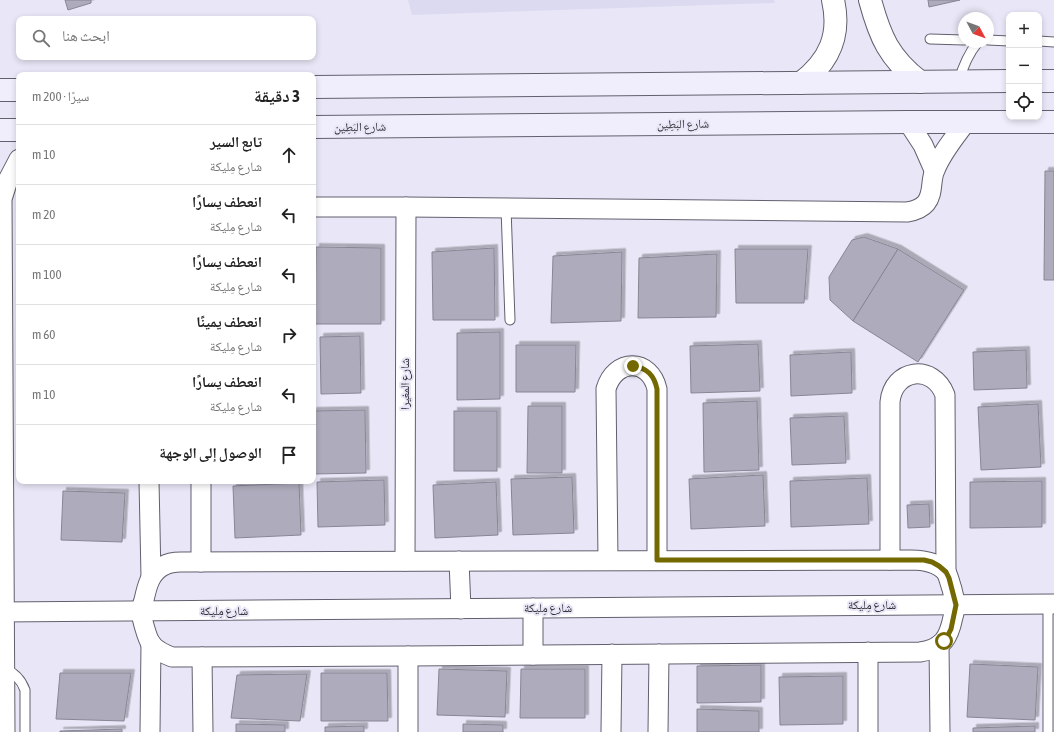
<!DOCTYPE html>
<html lang="ar">
<meta charset="utf-8">
<style>
body{margin:0;font-family:"Asap Condensed","Noto Naskh Arabic",sans-serif;background:#f6f6f6;color:#222;direction:rtl}
.controls{position:absolute;right:12px;top:12px;display:grid;overflow:hidden;border-radius:8px;box-shadow:0 2px 6px #0003}
.controls button{width:36px;height:36px;display:grid;place-items:center;padding:0;border:0;border-bottom:1px solid #e0e0e0;background:#fff;color:#222;font:20px sans-serif}
.compass{position:absolute;left:958px;top:12px;width:36px;height:36px;border-radius:50%;background:#fff;box-shadow:0 2px 6px #0003;rotate:131deg}
.stop{position:absolute;width:12px;height:12px;margin:-9px;border:3px solid #746800;border-radius:50%;background:#fff}
.stop.end{background:#746800;border-color:#fff;box-shadow:0 1px 4px #0008}
.list{margin:0;padding:0;list-style:none}
h2{display:flex;justify-content:space-between;align-items:center;height:52px;margin:0;padding:0 16px;font-size:17px}
h2 small{font-size:13px;font-weight:400;color:#767676}
.list li{display:grid;grid-template-columns:26px 1fr auto;gap:12px;align-items:center;box-sizing:border-box;height:60px;padding:0 16px;border-top:1px solid #e0e0e0}
.list b{display:block;font-size:15px;white-space:nowrap}
.list p{margin:0;font-size:13px;white-space:nowrap;color:#767676}
.list em{font-size:13px;font-style:normal;color:#767676}
.icon{flex:none;width:22px;height:22px;fill:none;stroke:currentColor;stroke-width:2;stroke-linecap:round;stroke-linejoin:round}
.map{position:relative;flex:none;width:1054px;height:732px;overflow:hidden;direction:ltr}
.search{position:absolute;background:#fff;box-shadow:0 2px 6px #0003;left:16px;top:16px;width:300px;height:44px;display:flex;align-items:center;gap:10px;box-sizing:border-box;padding:0 14px;border-radius:8px;color:#767676;font-size:15px}
.panel{position:absolute;background:#fff;box-shadow:0 2px 6px #0003;left:16px;top:72px;width:300px;height:412px;border-radius:8px;direction:rtl}
.map>svg:first-child{display:block}
.built{fill:#dcdaf1}
.building{fill:#aeacbc;stroke:#888695;filter:url(#shadow)}
.lines{fill:none;stroke-linecap:round;stroke-linejoin:round}
.service-casing{stroke:#62606e;stroke-width:11}
.minor-casing{stroke:#62606e;stroke-width:21}
.tertiary-casing{stroke:#62606e;stroke-width:24}
.secondary-casing{stroke:#62606e;stroke-width:24}
.service{stroke:#fff;stroke-width:9}
.minor{stroke:#fff;stroke-width:19}
.tertiary{stroke:#fff;stroke-width:22}
.secondary{stroke:#f0eefc;stroke-width:22}
.route{stroke:#746800;stroke-width:5}
.labels{text-anchor:middle;stroke-width:4;stroke-linejoin:round;paint-order:stroke}
.street-label{font-size:12px;fill:#303036;stroke:#e9e7f7}
</style>
<div class="map">
<svg width="1054" height="732" viewBox="0 0 1054 732">
<defs>
<filter id="shadow"><feDropShadow dx="3.5" dy="-3.5" stdDeviation="0" flood-color="#0004"/></filter>
</defs>
<rect width="100%" height="100%" fill="#e9e7f7"/>
<polygon class="built" points="408,0 774,0 775,3 412,15"/>
<g class="building">
<polygon points="65,0 91,0 91,3 68,10"/>
<polygon points="928,0 960,0 929,7"/>
<polygon points="1045,171 1054,171 1054,280 1044,280"/>
<polygon points="864,237 898,249 853,321 830,300 829,277 852,240"/>
<polygon points="316,247 381,248 381,324 315,324"/>
<polygon points="494,248 495,320 433,320 432,252"/>
<polygon points="735,249 808,249 804,303 736,303"/>
<polygon points="898,249 964,290 918,362 853,321"/>
<polygon points="622,252 621,321 551,323 553,256"/>
<polygon points="717,254 716,317 638,318 639,258"/>
<polygon points="500,332 500,399 457,400 457,333"/>
<polygon points="360,336 361,393 321,394 320,337"/>
<polygon points="758,344 760,391 691,393 690,346"/>
<polygon points="516,345 576,345 575,392 516,392"/>
<polygon points="1026,350 1027,388 974,390 973,352"/>
<polygon points="851,352 852,393 791,396 790,355"/>
<polygon points="757,401 759,470 704,472 703,403"/>
<polygon points="1038,404 1041,467 981,470 978,407"/>
<polygon points="528,406 562,406 562,473 527,473"/>
<polygon points="365,410 366,473 314,474 313,411"/>
<rect x="454" y="411" width="43" height="60"/>
<polygon points="844,416 846,463 792,465 790,418"/>
<polygon points="763,475 765,526 691,529 689,479"/>
<polygon points="572,477 574,533 513,535 511,479"/>
<polygon points="867,478 869,524 791,527 790,481"/>
<polygon points="384,480 385,525 318,527 317,482"/>
<polygon points="1042,481 1042,527 970,528 970,482"/>
<polygon points="496,482 498,535 435,538 433,485"/>
<polygon points="299,483 301,535 235,538 233,486"/>
<polygon points="63,491 125,493 122,542 61,540"/>
<polygon points="929,504 930,527 908,528 907,505"/>
<polygon points="970,664 1038,667 1035,720 967,717"/>
<polygon points="761,665 761,702 697,703 697,666"/>
<polygon points="439,669 507,671 505,717 437,715"/>
<polygon points="521,669 585,669 585,718 520,718"/>
<polygon points="60,673 131,673 124,721 56,719"/>
<polygon points="321,673 387,673 388,721 321,721"/>
<polygon points="307,674 300,721 231,718 237,675"/>
<polygon points="843,676 843,724 780,725 779,677"/>
<polygon points="697,709 759,711 759,732 697,732"/>
<polygon points="236,724 285,725 285,732 236,732"/>
<polygon points="463,724 503,725 503,732 463,732"/>
<polygon points="364,726 364,732 325,732 325,727"/>
<polygon points="1035,726 1035,732 973,732 973,728"/>
<polygon points="122,729 122,732 60,732 60,731"/>
</g>
<g class="lines">
<defs>
<g id="service">
<polyline points="930,39 964,40"/>
<polyline points="988,40 1009,41"/>
<polyline points="1039,41 1054,42"/>
<path d="M959,81c4,-15 9,-27 19,-39"/>
<polyline points="506,208 510,320"/>
<path d="M5,669c10,4 16,10 20,21v42"/>
<polyline points="1048,732 1048,604"/>
</g>
<g id="minor">
<polyline points="908,122 923,145 934,170"/>
<path d="M313,207h93l501,5c7,-1 14,-3 19,-9 8,-10 4,-23 9,-33 7,-18 20,-33 31,-48"/>
<polyline points="149,481 151,577"/>
<path d="M608,560l-2,-171c9,-31 44,-31 51,0v171"/>
<path d="M890,560v-158c3,-33 43,-39 55,-7l1,177"/>
<path d="M911,560c12,0 26,2 35,12 3,5 4,12 6,17 1,5 3,11 3,15 1,4 -1,9 -2,13 -4,20 -10,32 -33,35l-512,4 -236,1c-8,-3 -15,-6 -21,-13 -4,-6 -9,-25 -10,-32 0,-4 2,-9 3,-12 3,-14 6,-27 19,-34 5,-3 11,-4 18,-4z"/>
<polyline points="405,561 406,207"/>
<polyline points="459,561 461,609"/>
<polyline points="201,562 201,481"/>
<polyline points="0,612 1054,604"/>
<polyline points="939,645 940,732"/>
<polyline points="533,655 533,608"/>
<polyline points="408,656 408,732"/>
<polyline points="202,657 203,732"/>
<polyline points="5,732 2,199 8,180 19,159"/>
<polyline points="150,732 151,643"/>
<polyline points="611,732 612,654"/>
<polyline points="658,732 659,654"/>
<polyline points="868,732 868,652"/>
</g>
<g id="tertiary">
<path d="M870,0c10,37 19,58 50,82"/>
<path d="M801,83c29,-22 40,-48 32,-83"/>
</g>
<g id="secondary">
<polyline points="1039,81 1054,81"/>
<polyline points="313,87 1009,81"/>
<polyline points="0,90 19,90"/>
<polyline points="313,127 908,122 1054,122"/>
<polyline points="0,130 19,130"/>
</g>
</defs>
<use href="#service" class="service-casing"/>
<use href="#minor" class="minor-casing"/>
<use href="#tertiary" class="tertiary-casing"/>
<use href="#secondary" class="secondary-casing"/>
<use href="#service" class="service"/>
<use href="#minor" class="minor"/>
<use href="#tertiary" class="tertiary"/>
<use href="#secondary" class="secondary"/>
</g>
<g class="lines">
<path class="route" d="M633,366c14,2 21,9 24,23v171h267l8,2 7,4 7,6 3,6 7,27 -5,24 -3,6 -4,6"/>
</g>
<g class="labels">
<g class="street-label">
<text transform="translate(683 124) rotate(-1)" y="4">شارع البَطِين</text>
<text transform="translate(360 127) rotate(-1)" y="4">شارع البَطِين</text>
<text transform="translate(405 384) rotate(-90)" y="4">شارع المغيرا</text>
<text x="872" y="609">شارع مِليكة</text>
<text x="548" y="612">شارع مِليكة</text>
<text x="224" y="615">شارع مِليكة</text>
</g>
</g>
</svg>
<div class="controls">
<button>+</button>
<button>−</button>
<button><svg class="icon" aria-label="locate" viewBox="0 0 24 24"><circle cx="12" cy="12" r="6"/><path d="M12 2v4M12 18v4M2 12h4M18 12h4"/></svg></button>
</div>
<svg class="compass" viewBox="-18 -18 36 36"><path d="M0-13l5 13h-10z" fill="#e53935"/><path d="M0 13l5-13h-10z" fill="#767676"/></svg>
<div class="stop" style="left:944px;top:641px"></div>
<div class="stop end" style="left:633px;top:366px"></div>
<div class="search"><svg class="icon" aria-label="search" viewBox="0 0 24 24"><circle cx="10" cy="10" r="6"/><path d="M15 15l6 6"/></svg>ابحث هنا</div>
<section class="panel">
<h2>3 دقيقة<small>سيرًا · 200 m</small></h2>
<ul class="list">
<li><svg class="icon" aria-label="ahead" viewBox="0 0 24 24"><path d="M12 20V5M6 11l6-6 6 6"/></svg><div><b>تابع السير</b><p>شارع مِليكة</p></div><em>10 m</em></li>
<li><svg class="icon" aria-label="left" viewBox="0 0 24 24"><path d="M17 20v-9H6M10 6l-5 5 5 5"/></svg><div><b>انعطف يسارًا</b><p>شارع مِليكة</p></div><em>20 m</em></li>
<li><svg class="icon" aria-label="left" viewBox="0 0 24 24"><path d="M17 20v-9H6M10 6l-5 5 5 5"/></svg><div><b>انعطف يسارًا</b><p>شارع مِليكة</p></div><em>100 m</em></li>
<li><svg class="icon" aria-label="right" viewBox="0 0 24 24"><path d="M7 20v-9h11M14 6l5 5-5 5"/></svg><div><b>انعطف يمينًا</b><p>شارع مِليكة</p></div><em>60 m</em></li>
<li><svg class="icon" aria-label="left" viewBox="0 0 24 24"><path d="M17 20v-9H6M10 6l-5 5 5 5"/></svg><div><b>انعطف يسارًا</b><p>شارع مِليكة</p></div><em>10 m</em></li>
<li><svg class="icon" aria-label="arrive" viewBox="0 0 24 24"><path d="M6 21V4h12l-3 4 3 4H6"/></svg><div><b>الوصول إلى الوجهة</b></div></li>
</ul>
</section>
</div>
